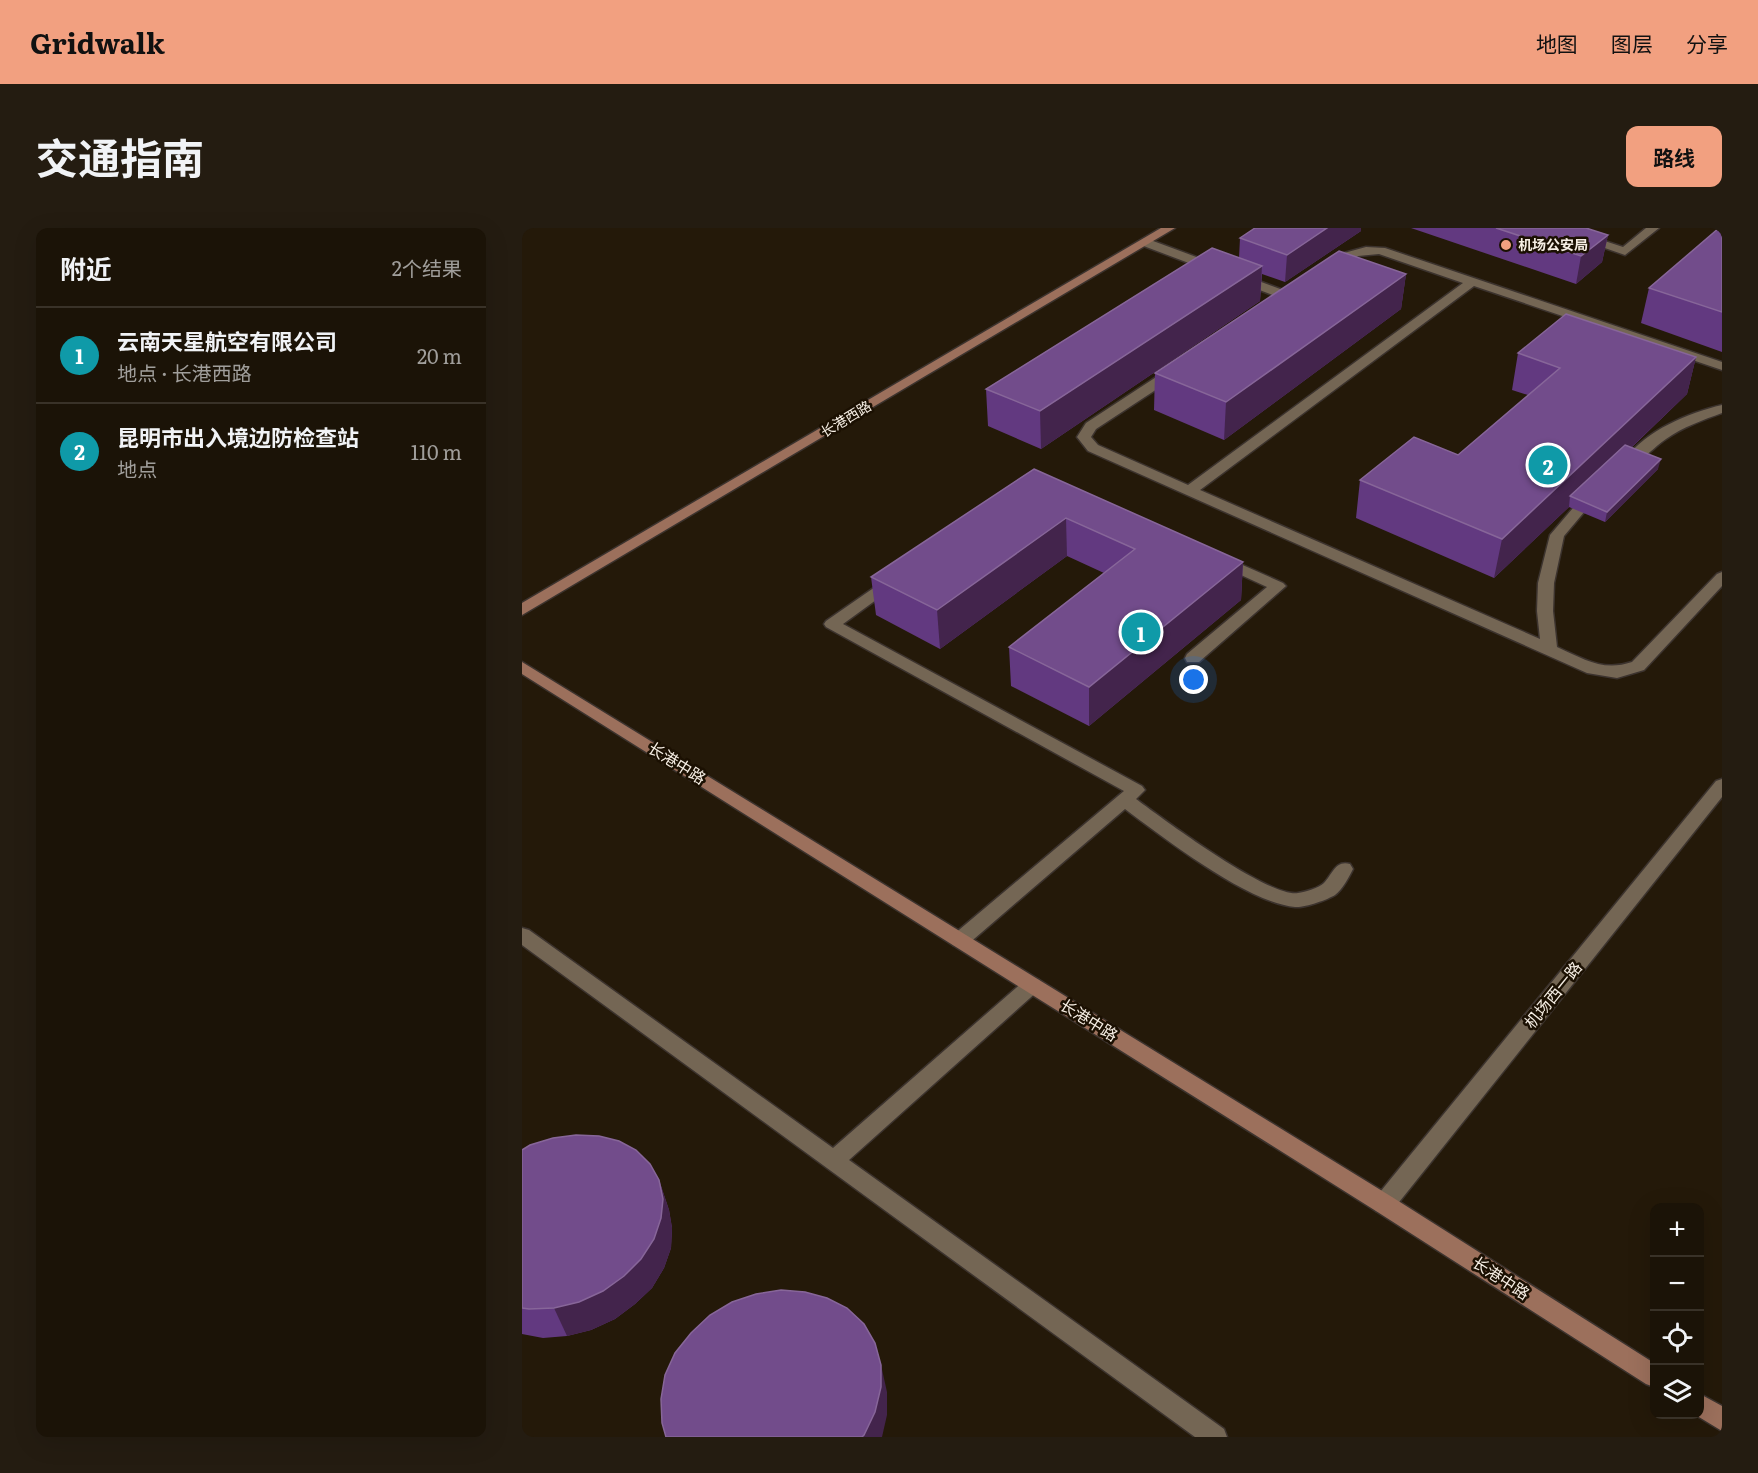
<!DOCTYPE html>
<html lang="zh">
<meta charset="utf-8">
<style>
body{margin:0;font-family:Literata,"Noto Sans SC",serif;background:#241c11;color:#f1f3f6}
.controls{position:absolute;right:18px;bottom:18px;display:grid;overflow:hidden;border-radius:12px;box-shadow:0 6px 24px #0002}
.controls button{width:54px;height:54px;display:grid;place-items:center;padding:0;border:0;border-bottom:2px solid #393228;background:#1b1307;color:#f1f3f6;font:30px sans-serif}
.you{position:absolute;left:672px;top:452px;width:21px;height:21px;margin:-15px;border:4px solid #fff;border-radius:50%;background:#1a73e8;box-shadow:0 0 0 9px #1a73e833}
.badge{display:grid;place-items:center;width:39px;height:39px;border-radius:50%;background:#f2a080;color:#fff;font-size:20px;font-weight:700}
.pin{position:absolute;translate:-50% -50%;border:3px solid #fff;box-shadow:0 2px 6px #0006}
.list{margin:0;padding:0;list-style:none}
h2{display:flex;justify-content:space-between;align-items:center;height:78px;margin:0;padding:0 24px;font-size:26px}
h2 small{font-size:20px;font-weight:400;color:#a09e9b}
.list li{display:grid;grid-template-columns:39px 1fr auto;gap:18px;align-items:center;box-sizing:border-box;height:96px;padding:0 24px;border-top:2px solid #393228}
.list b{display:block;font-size:22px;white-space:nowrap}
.list p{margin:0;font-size:20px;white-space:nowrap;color:#a09e9b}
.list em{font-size:20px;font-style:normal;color:#a09e9b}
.icon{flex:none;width:33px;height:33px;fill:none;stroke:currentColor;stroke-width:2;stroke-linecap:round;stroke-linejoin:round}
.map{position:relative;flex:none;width:1200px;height:1209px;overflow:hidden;border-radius:12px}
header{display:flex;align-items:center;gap:36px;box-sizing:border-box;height:84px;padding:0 30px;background:#f2a080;color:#111}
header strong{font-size:28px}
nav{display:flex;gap:33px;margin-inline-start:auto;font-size:21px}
.intro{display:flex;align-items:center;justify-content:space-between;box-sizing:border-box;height:144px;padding:0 36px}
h1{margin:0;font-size:42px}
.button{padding:15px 27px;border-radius:12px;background:#f2a080;color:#111;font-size:21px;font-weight:700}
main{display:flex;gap:36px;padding:0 36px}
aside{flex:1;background:#1b1307;border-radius:12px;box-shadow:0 6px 24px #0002}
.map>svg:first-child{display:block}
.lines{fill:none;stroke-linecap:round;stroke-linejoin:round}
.lane-casing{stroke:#3c332e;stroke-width:3}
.street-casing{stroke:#3c332e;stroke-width:3}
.secondary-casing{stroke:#3c332e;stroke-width:3}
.lane{fill:#746654;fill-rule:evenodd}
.street{fill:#746654;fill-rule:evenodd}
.secondary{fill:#9c705c;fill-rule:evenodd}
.wall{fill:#623980}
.shaded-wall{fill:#43244c}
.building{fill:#724c8b;stroke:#876699;stroke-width:1.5}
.poi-dot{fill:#f2a080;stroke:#1b1002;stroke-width:2}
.labels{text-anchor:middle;stroke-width:5;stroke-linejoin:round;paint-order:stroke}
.far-poi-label{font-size:14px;font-weight:bold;fill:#f6eee4;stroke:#1b1002;text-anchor:start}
.far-street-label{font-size:14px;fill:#f6eee4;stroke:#1b1002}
.street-label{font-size:16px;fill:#f6eee4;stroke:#1b1002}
</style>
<header>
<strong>Gridwalk</strong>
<nav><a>地图</a><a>图层</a><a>分享</a></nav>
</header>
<div class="intro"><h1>交通指南</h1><a class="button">路线</a></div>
<main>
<aside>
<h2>附近<small>2个结果</small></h2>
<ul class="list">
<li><span class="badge" style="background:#0f9aa8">1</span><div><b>云南天星航空有限公司</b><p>地点 · 长港西路</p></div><em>20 m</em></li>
<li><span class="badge" style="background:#0f9aa8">2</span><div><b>昆明市出入境边防检查站</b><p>地点</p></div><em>110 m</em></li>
</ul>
</aside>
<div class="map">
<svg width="1200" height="1209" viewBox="0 0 1200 1209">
<rect width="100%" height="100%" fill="#241909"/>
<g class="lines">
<defs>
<g id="lane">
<polygon points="1025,0 1043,0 1101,19 1124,0 1137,0 1103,27"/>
<polygon points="623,10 696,37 698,40 696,43 688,43 619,17 617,14"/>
<path d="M844,19l19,1 337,114v8l-248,-84 -274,204 340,149 -3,-28 1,-28 12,-48 23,-27h10l2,3 -21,25 -10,47 -1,28 4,36c27,12 46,25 75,15l85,-88 5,-2v14l-78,84 -27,8 -30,-5 -499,-222 -11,-14 9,-14 84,-55h10l2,3 -2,3 -84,55 -5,8 7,8 90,40 275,-202 -84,-29 -21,2 -27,15 -6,-4 19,-14z"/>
<polygon points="718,46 769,65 771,68 765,72 761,71 714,53 712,50"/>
<path d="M1200,177v8c-19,7 -39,14 -56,26 -11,7 -22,21 -34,24l-7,-4c22,-29 63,-46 97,-54z"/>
<polygon points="698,327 761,355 764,358 677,434 665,434 663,430 665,426 745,359 693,335 690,332"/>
<path d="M371,348l5,2 3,3 -3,3 -55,40 299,162 3,4 -9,9c27,20 133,99 162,94 7,-1 21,-5 26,-10 9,-9 11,-23 26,-19l3,5c-4,8 -11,21 -18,26 -8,5 -31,13 -40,12 -47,-4 -131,-69 -170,-98l-158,136 -7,2 -7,-2 -3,-5 3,-5 171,-144 -298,-164 -2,-3 2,-3 62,-43z"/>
<polygon points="0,700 7,702 311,920 503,752 510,749 517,752 520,757 517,762 327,932 702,1201 705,1209 673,1209 0,717"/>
</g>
<polygon id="street" points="1200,551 1200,569 870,983 862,985 854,983 851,976 854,969 1194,553"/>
<g id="secondary">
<polygon points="639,0 653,0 0,387 0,375"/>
<polygon points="0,434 870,969 1132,1135 1132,1159 1124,1156 854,983 0,446"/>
<polygon points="1178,1166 1200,1178 1200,1203 1172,1186 1178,1186"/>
</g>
</defs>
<use href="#lane" class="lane-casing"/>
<use href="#street" class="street-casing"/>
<use href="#secondary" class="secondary-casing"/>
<use href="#lane" class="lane"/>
<use href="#street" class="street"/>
<use href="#secondary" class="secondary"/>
</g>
<g class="wall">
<polygon points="889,0 1064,0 1086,7 1080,34 1054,56"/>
<polygon points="1200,0 1200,124 1119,95 1127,60"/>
<polygon points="839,3 763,54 740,46 738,73 519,221 466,198 464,161 717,30 718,10"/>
<polygon points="884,46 879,81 702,212 632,182 633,145"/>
<polygon points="996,125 1174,129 1165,166 1109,220 1136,241 1083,294 1047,279 972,350 834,290 838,252 936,227 1006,167 990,162"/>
<polygon points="512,241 721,334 719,372 567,498 489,458 487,419 582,345 545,328 418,421 354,387 349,349"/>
<polygon points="0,922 137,952 147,982 150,1000 149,1020 142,1040 130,1060 113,1076 93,1091 69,1102 45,1108 21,1110 0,1106"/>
</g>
<g class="shaded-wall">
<polygon points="805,0 839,0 839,3 763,54 765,27"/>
<polygon points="1086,7 1080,34 1054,56 1059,28"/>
<polygon points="740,38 738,73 519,221 518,183"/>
<polygon points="884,46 879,81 702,212 704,174"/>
<polygon points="1174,129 1165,166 1055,271 1048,268 1047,279 972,350 980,311"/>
<polygon points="1139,231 1136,241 1083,294 1085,284"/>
<polygon points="544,290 545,328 418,421 415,382"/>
<polygon points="721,334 719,372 567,498 567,459"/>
<polygon points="137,952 147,982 150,1000 149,1020 142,1040 130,1060 113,1076 93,1091 69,1102 45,1108 32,1080"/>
<polygon points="359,1137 365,1164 365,1187 360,1209 340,1209"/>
</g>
<g class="building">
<polygon points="733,0 805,0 765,27 718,10"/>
<polygon points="974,0 1064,0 1086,7 1059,28"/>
<polygon points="1197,0 1200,0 1200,84 1127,60"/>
<polygon points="690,20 740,38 518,183 464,161"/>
<polygon points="817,23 884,46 704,174 633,145"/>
<polygon points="1044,86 1174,129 980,311 838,252 892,209 936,227 1038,140 996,125"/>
<polygon points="1103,217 1139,231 1085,284 1048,268"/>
<polygon points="512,241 721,334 567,459 487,419 613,321 544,290 415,382 349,349"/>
<polygon points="54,907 77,908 97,913 114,922 128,936 137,952 141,971 139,990 132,1011 119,1031 102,1048 81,1063 57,1074 32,1080 7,1081 0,1080 0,922 8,917 31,910"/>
<polygon points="259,1062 283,1064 305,1070 325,1080 342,1096 353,1115 359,1137 359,1159 353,1184 342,1207 340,1209 144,1209 140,1195 139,1171 143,1147 153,1125 169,1105 188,1087 210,1074 234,1066"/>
</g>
<circle class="poi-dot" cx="984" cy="17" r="6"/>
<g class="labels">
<g class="far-poi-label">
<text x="996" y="22">机场公安局</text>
</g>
<g class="far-street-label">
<text transform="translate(324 191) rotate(-31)" y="5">长港西路</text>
</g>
<g class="street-label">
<text transform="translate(155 535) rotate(32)" y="6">长港中路</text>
<text transform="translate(1031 767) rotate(-51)" y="6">机场西一路</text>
<text transform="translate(567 792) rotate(32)" y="6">长港中路</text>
<text transform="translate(979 1050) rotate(33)" y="6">长港中路</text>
</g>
</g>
</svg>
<div class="controls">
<button>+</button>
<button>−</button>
<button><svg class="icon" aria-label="locate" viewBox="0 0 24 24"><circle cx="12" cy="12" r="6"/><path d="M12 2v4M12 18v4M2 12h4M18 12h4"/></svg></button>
<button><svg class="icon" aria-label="layers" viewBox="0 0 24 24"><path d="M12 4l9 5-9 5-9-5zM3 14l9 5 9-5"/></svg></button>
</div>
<div class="you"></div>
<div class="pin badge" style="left:619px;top:404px;background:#0f9aa8">1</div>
<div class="pin badge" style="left:1026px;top:237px;background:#0f9aa8">2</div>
</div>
</main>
